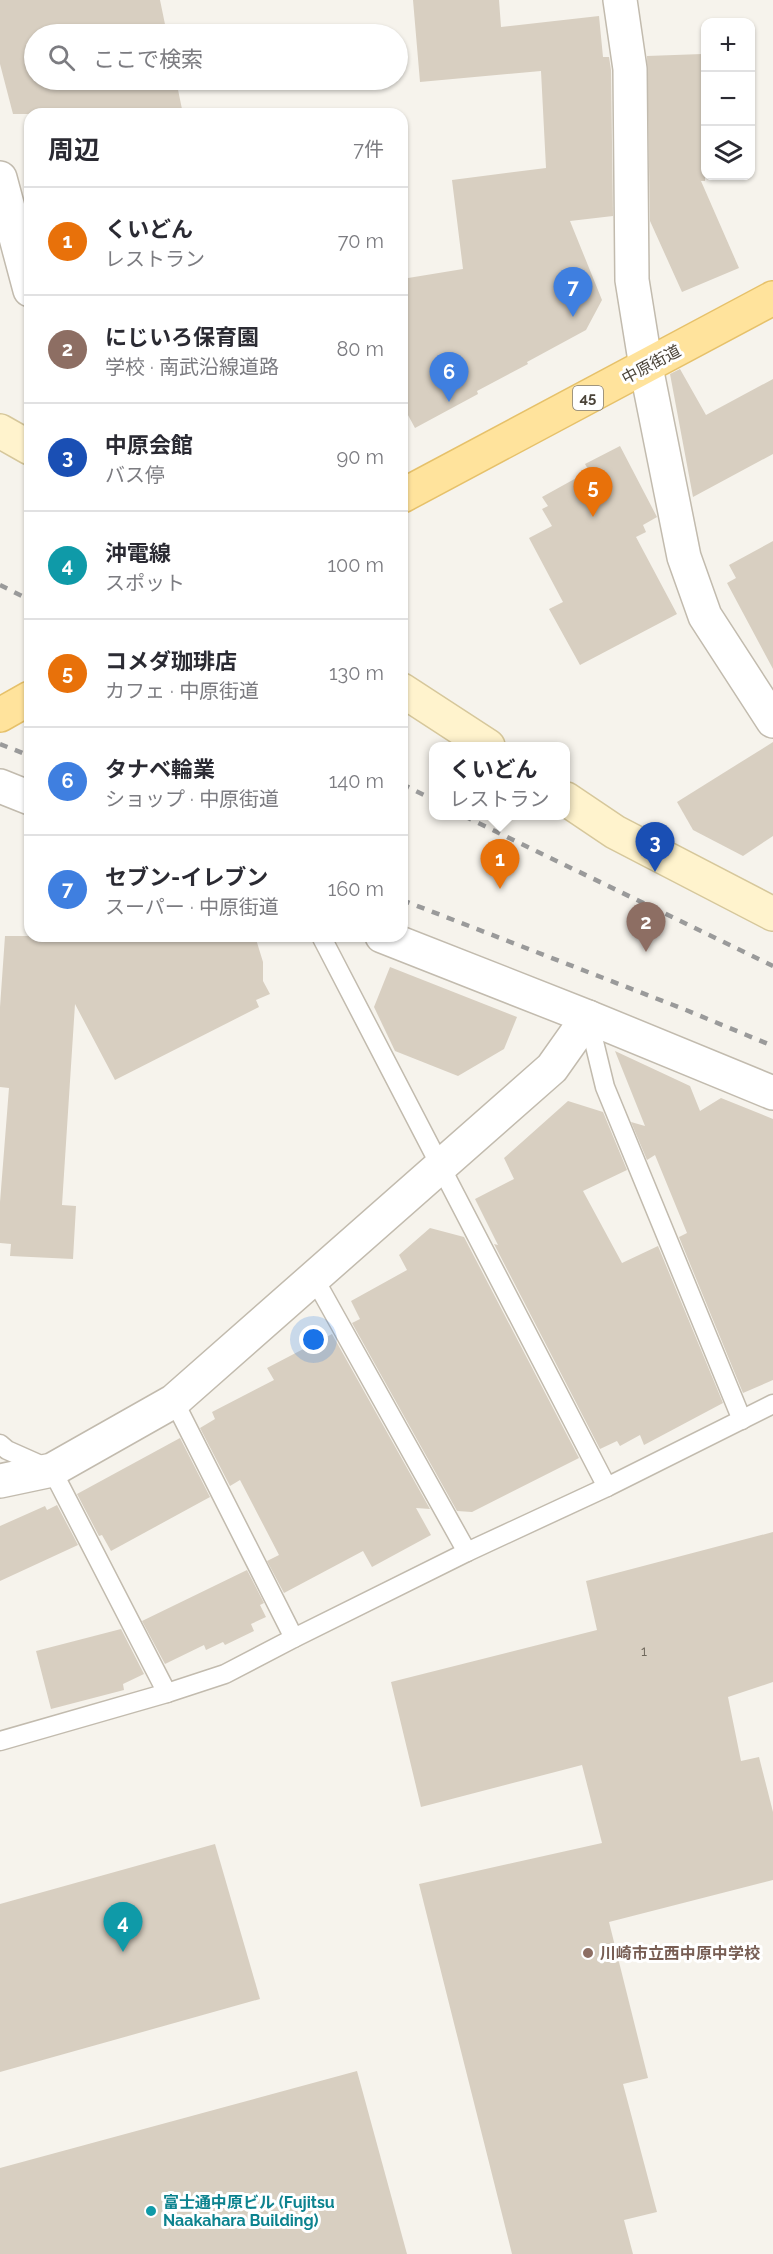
<!DOCTYPE html>
<html lang="ja">
<meta charset="utf-8">
<style>
body{margin:0;font-family:Raleway,"Noto Sans JP",sans-serif;background:#f7f7f7;color:#2b2b33}
.controls{position:absolute;right:18px;top:18px;display:grid;overflow:hidden;border-radius:12px;box-shadow:0 2px 4px #0004}
.controls button{width:54px;height:54px;display:grid;place-items:center;padding:0;border:0;border-bottom:2px solid #e1e1e2;background:#fff;color:#2b2b33;font:30px sans-serif}
.you{position:absolute;left:314px;top:1340px;width:21px;height:21px;margin:-15px;border:4px solid #fff;border-radius:50%;background:#1a73e8;box-shadow:0 0 0 9px #1a73e833}
.badge{display:grid;place-items:center;width:39px;height:39px;border-radius:50%;background:#1a73e8;color:#fff;font-size:20px;font-weight:700}
.pin{position:absolute;translate:-50% -50px;filter:drop-shadow(0 2px 3px #0008)}
.pin::after{content:'';position:absolute;top:32px;width:21px;height:18px;background:inherit;clip-path:polygon(0 0,100% 0,50% 100%)}
.popup{position:absolute;left:429px;top:742px;width:141px;height:78px;box-sizing:border-box;display:grid;place-content:center;border-radius:12px;background:#fff;filter:drop-shadow(0 2px 4px #0005);font-size:20px;white-space:nowrap;color:#7c7c81}
.popup b{font-size:22px;color:#2b2b33}
.popup::after{content:'';position:absolute;left:50%;top:100%;margin-left:-12px;border:12px solid transparent;border-top-color:#fff}
.list{margin:0;padding:0;list-style:none}
h2{display:flex;justify-content:space-between;align-items:center;height:78px;margin:0;padding:0 24px;font-size:26px}
h2 small{font-size:20px;font-weight:400;color:#7c7c81}
.list li{display:grid;grid-template-columns:39px 1fr auto;gap:18px;align-items:center;box-sizing:border-box;height:108px;padding:0 24px;border-top:2px solid #e1e1e2}
.list b{display:block;font-size:22px;white-space:nowrap}
.list p{margin:0;font-size:20px;white-space:nowrap;color:#7c7c81}
.list em{font-size:20px;font-style:normal;color:#7c7c81}
.icon{flex:none;width:33px;height:33px;fill:none;stroke:currentColor;stroke-width:2;stroke-linecap:round;stroke-linejoin:round}
.map{position:relative;flex:none;width:773px;height:2254px;overflow:hidden}
.search{position:absolute;background:#fff;box-shadow:0 2px 4px #0004;left:24px;top:24px;width:384px;height:66px;display:flex;align-items:center;gap:15px;box-sizing:border-box;padding:0 21px;border-radius:33px;color:#7c7c81;font-size:22px}
.panel{position:absolute;background:#fff;box-shadow:0 2px 4px #0004;left:24px;top:108px;width:384px;height:834px;border-radius:18px}
.map>svg:first-child{display:block}
.building{fill:#d8cfc1}
.lines{fill:none;stroke-linecap:round;stroke-linejoin:round}
.lane-casing{stroke:#c2bbae;stroke-width:21}
.street-casing{stroke:#c2bbae;stroke-width:36}
.secondary-casing{stroke:#d6c79b;stroke-width:36}
.primary-casing{stroke:#e6c16a;stroke-width:36}
.lane{stroke:#fff;stroke-width:18}
.street{stroke:#fff;stroke-width:33}
.secondary{stroke:#fff3cd;stroke-width:33}
.primary{stroke:#ffe39c;stroke-width:33}
.rail{stroke:#9a9a9a;stroke-width:4.5;stroke-dasharray:8 8;stroke-linecap:butt}
.education-dot{fill:#8d6e63;stroke:#fff;stroke-width:2}
.culture-dot{fill:#0f9aa8;stroke:#fff;stroke-width:2}
.labels{text-anchor:middle;stroke-width:6;stroke-linejoin:round;paint-order:stroke}
.number-label{font-size:14px;fill:#6e675b}
.shield{fill:#fff;stroke:#817c74;stroke-width:1.5}
.shield-label{font-size:15px;font-weight:bold;fill:#4b4439}
.street-label{font-size:16px;fill:#4b4439;stroke:#fff}
.education-label{font-size:16px;font-weight:bold;fill:#785e54;stroke:#fff;text-anchor:start}
.culture-label{font-size:16px;font-weight:bold;fill:#0d838f;stroke:#fff;text-anchor:start}
</style>
<div class="map">
<svg width="773" height="2254" viewBox="0 0 773 2254">
<rect width="100%" height="100%" fill="#f6f3ec"/>
<g class="building">
<polygon points="0,0 160,0 167,34 34,34 34,80 176,80 183,114 13,114 0,64"/>
<polygon points="413,0 499,0 501,27 599,16 603,57 609,57 611,70 613,216 570,221 602,300 586,330 527,362 528,364 477,391 478,394 415,428 402,404 402,279 463,269 452,180 546,168 541,71 420,82"/>
<polygon points="702,54 702,77 705,77 705,181 701,181 739,268 682,292 650,221 647,56"/>
<polygon points="680,369 706,415 773,379 773,454 693,497 670,374"/>
<polygon points="620,446 657,517 643,525 646,532 636,537 677,614 580,665 549,609 563,602 529,538 552,526 542,509 548,506 542,497 589,471 585,464"/>
<polygon points="773,541 773,669 727,583 736,578 729,565"/>
<polygon points="773,742 773,836 743,856 693,830 677,802"/>
<polygon points="5,936 255,936 263,962 263,981 270,994 256,1000 259,1007 115,1080 75,1004 62,1205 76,1206 73,1259 10,1256 11,1244 0,1243 0,1202 9,1088 0,1087 0,1007"/>
<polygon points="390,967 517,1017 504,1049 458,1076 395,1051 374,1007"/>
<polygon points="615,1051 690,1086 700,1111 721,1098 773,1119 773,1380 743,1393 679,1237 687,1233 655,1155 647,1160 631,1122 645,1126"/>
<polygon points="568,1101 603,1112 627,1170 583,1191 622,1263 658,1246 723,1403 644,1445 640,1435 620,1446 617,1441 600,1449 494,1244 498,1245 475,1199 514,1179 504,1158"/>
<polygon points="430,1228 464,1237 579,1458 472,1512 457,1511 352,1323 360,1319 351,1301 407,1270 399,1255"/>
<polygon points="332,1334 430,1509 416,1508 431,1535 372,1567 363,1551 284,1593 267,1561 279,1555 240,1480 230,1486 200,1428 215,1419 212,1412 274,1380 267,1368"/>
<polygon points="180,1438 210,1497 111,1551 102,1535 99,1536 77,1494"/>
<polygon points="57,1505 78,1545 0,1581 0,1526 45,1506 47,1510"/>
<polygon points="773,1532 773,1682 728,1697 741,1761 759,1757 773,1812 773,1880 609,1922 648,2078 623,2084 657,2212 624,2220 633,2254 512,2254 419,1884 602,1843 582,1765 421,1807 391,1682 597,1630 586,1581"/>
<polygon points="247,1570 264,1603 260,1605 266,1617 251,1624 254,1631 225,1645 223,1642 206,1650 204,1645 165,1664 142,1621"/>
<polygon points="121,1629 144,1674 123,1684 124,1690 51,1709 36,1651"/>
<polygon points="215,1844 260,1999 0,2072 0,1904"/>
<polygon points="357,2071 407,2254 0,2254 0,2168"/>
</g>
<g class="lines">
<defs>
<g id="lane">
<polyline points="321,936 607,1487"/>
<polyline points="588,1017 605,1087 742,1420"/>
<polyline points="314,1278 467,1552"/>
<polyline points="174,1401 294,1638"/>
<polyline points="0,1444 7,1450 52,1470 167,1693"/>
<polyline points="0,1741 167,1693 225,1674 294,1638 467,1552 607,1487 773,1404"/>
</g>
<g id="street">
<polyline points="620,0 630,69 632,280 646,367 684,557 705,616 773,721"/>
<polyline points="0,178 30,290"/>
<polyline points="0,786 30,798"/>
<polyline points="382,936 588,1017 773,1093"/>
<polyline points="0,1481 52,1470 174,1401 552,1068 588,1017"/>
</g>
<g id="secondary">
<polyline points="0,431 30,448"/>
<polyline points="402,690 488,746"/>
<polyline points="566,799 615,832 773,914"/>
</g>
<g id="primary">
<polyline points="402,496 773,298"/>
<polyline points="0,715 30,698"/>
</g>
</defs>
<use href="#lane" class="lane-casing"/>
<use href="#street" class="street-casing"/>
<use href="#secondary" class="secondary-casing"/>
<use href="#primary" class="primary-casing"/>
<use href="#lane" class="lane"/>
<use href="#street" class="street"/>
<use href="#secondary" class="secondary"/>
<use href="#primary" class="primary"/>
<g class="rail">
<polyline points="0,585 30,600"/>
<polyline points="0,744 30,756"/>
<polyline points="402,784 434,800"/>
<polyline points="464,816 773,966"/>
<polyline points="402,900 686,1010 773,1046"/>
</g>
</g>
<circle class="education-dot" cx="588" cy="1953" r="6"/>
<circle class="culture-dot" cx="151" cy="2211" r="6"/>
<g class="labels">
<g class="number-label">
<text x="644" y="1656">1</text>
</g>
<rect class="shield" x="573" y="386" width="30" height="24" rx="4.5"/>
<g class="shield-label">
<text x="588" y="403">45</text>
</g>
<g class="street-label">
<text transform="translate(651 364) rotate(-28)" y="6">中原街道</text>
</g>
<g class="education-label">
<text x="600" y="1959">川崎市立西中原中学校</text>
</g>
<g class="culture-label">
<text x="163" y="2208">富士通中原ビル (Fujitsu<tspan x="163" dy="18">Naakahara Building)</tspan></text>
</g>
</g>
</svg>
<div class="controls">
<button>+</button>
<button>−</button>
<button><svg class="icon" aria-label="layers" viewBox="0 0 24 24"><path d="M12 4l9 5-9 5-9-5zM3 14l9 5 9-5"/></svg></button>
</div>
<div class="you"></div>
<div class="pin badge" style="left:500px;top:889px;background:#e8710a">1</div>
<div class="popup"><b>くいどん</b>レストラン</div>
<div class="pin badge" style="left:646px;top:952px;background:#8d6e63">2</div>
<div class="pin badge" style="left:655px;top:872px;background:#1a4fb4">3</div>
<div class="pin badge" style="left:123px;top:1952px;background:#0f9aa8">4</div>
<div class="pin badge" style="left:593px;top:517px;background:#e8710a">5</div>
<div class="pin badge" style="left:449px;top:402px;background:#3f7fe0">6</div>
<div class="pin badge" style="left:573px;top:317px;background:#3f7fe0">7</div>
<div class="search"><svg class="icon" aria-label="search" viewBox="0 0 24 24"><circle cx="10" cy="10" r="6"/><path d="M15 15l6 6"/></svg>ここで検索</div>
<section class="panel">
<h2>周辺<small>7件</small></h2>
<ul class="list">
<li><span class="badge" style="background:#e8710a">1</span><div><b>くいどん</b><p>レストラン</p></div><em>70 m</em></li>
<li><span class="badge" style="background:#8d6e63">2</span><div><b>にじいろ保育園</b><p>学校 · 南武沿線道路</p></div><em>80 m</em></li>
<li><span class="badge" style="background:#1a4fb4">3</span><div><b>中原会館</b><p>バス停</p></div><em>90 m</em></li>
<li><span class="badge" style="background:#0f9aa8">4</span><div><b>沖電線</b><p>スポット</p></div><em>100 m</em></li>
<li><span class="badge" style="background:#e8710a">5</span><div><b>コメダ珈琲店</b><p>カフェ · 中原街道</p></div><em>130 m</em></li>
<li><span class="badge" style="background:#3f7fe0">6</span><div><b>タナベ輪業</b><p>ショップ · 中原街道</p></div><em>140 m</em></li>
<li><span class="badge" style="background:#3f7fe0">7</span><div><b>セブン-イレブン</b><p>スーパー · 中原街道</p></div><em>160 m</em></li>
</ul>
</section>
</div>
